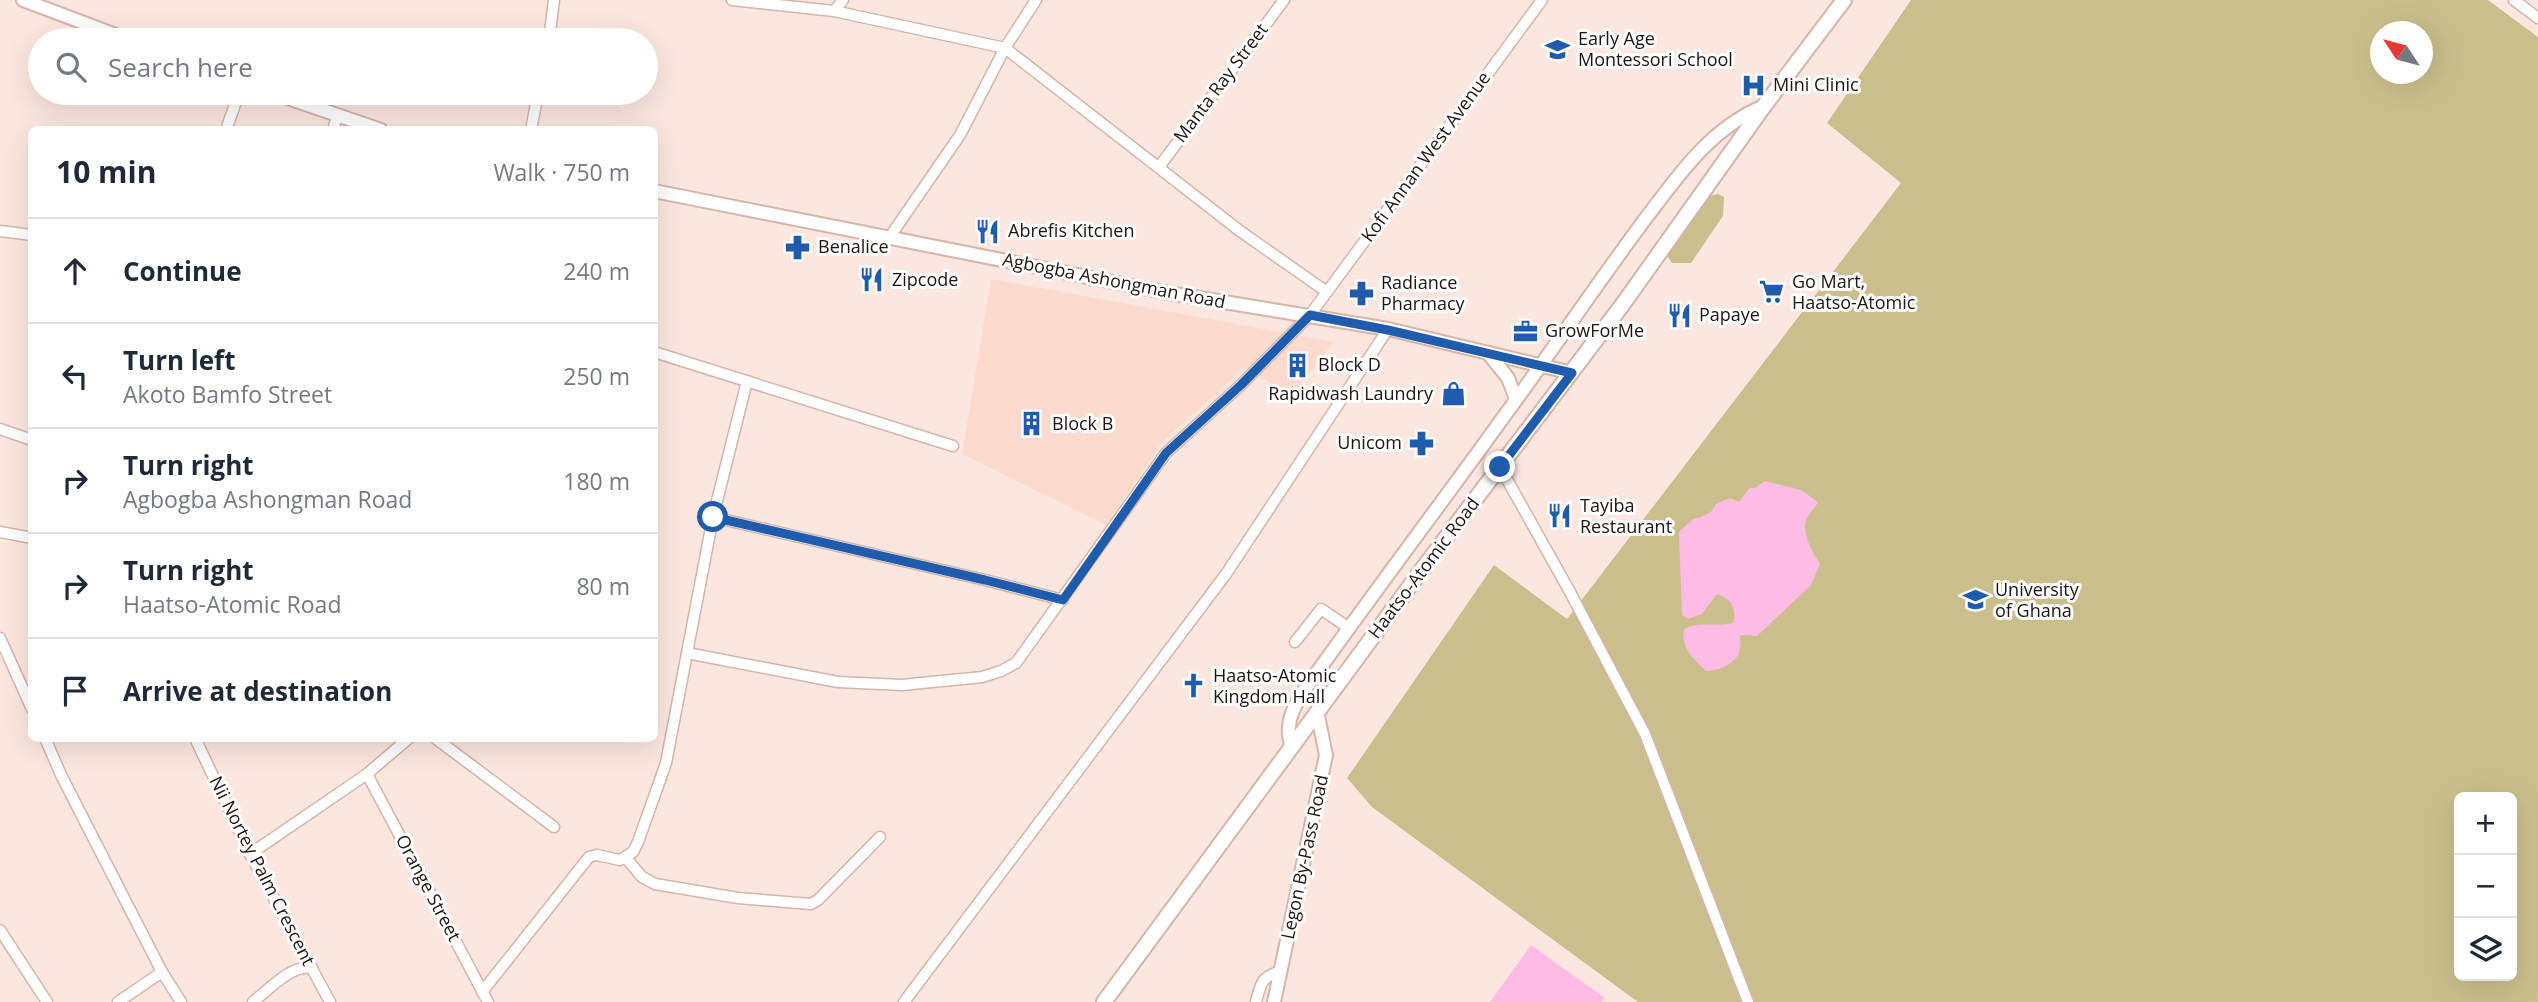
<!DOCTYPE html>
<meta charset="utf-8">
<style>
body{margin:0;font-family:"Open Sans",sans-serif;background:#f2f2f3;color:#1f2937}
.controls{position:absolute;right:21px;bottom:21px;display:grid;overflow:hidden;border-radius:10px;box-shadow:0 7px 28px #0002}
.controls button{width:63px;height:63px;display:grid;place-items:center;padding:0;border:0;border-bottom:2px solid #e0e1e3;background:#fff;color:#1f2937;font:35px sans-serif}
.compass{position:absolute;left:2370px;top:21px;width:63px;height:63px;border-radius:50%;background:#fff;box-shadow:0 7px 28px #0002;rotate:306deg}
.stop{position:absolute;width:21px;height:21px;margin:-16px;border:5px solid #1f5cae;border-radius:50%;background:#fff}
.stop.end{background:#1f5cae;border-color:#fff;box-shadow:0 2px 7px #0008}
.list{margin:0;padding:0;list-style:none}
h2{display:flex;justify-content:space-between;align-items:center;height:91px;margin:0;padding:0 28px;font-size:30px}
h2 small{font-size:23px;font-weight:400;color:#747a83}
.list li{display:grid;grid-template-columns:46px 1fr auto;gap:21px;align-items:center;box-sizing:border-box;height:105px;padding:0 28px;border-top:2px solid #e0e1e3}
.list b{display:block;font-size:26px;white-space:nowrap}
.list p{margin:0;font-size:23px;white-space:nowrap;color:#747a83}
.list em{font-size:23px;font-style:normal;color:#747a83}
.icon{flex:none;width:38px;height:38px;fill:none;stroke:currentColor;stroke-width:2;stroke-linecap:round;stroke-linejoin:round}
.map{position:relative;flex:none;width:2538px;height:1002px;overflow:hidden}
.search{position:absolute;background:#fff;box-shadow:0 7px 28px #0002;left:28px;top:28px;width:630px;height:77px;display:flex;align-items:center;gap:18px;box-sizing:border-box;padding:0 24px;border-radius:38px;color:#747a83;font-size:26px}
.panel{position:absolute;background:#fff;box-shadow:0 7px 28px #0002;left:28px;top:126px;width:630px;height:616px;border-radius:10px}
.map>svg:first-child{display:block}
.built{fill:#fddace}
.green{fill:#cabf8c;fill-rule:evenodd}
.water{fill:#febbe3}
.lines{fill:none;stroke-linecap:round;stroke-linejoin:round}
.minor-casing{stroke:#d6b4a9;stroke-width:13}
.tertiary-casing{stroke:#d6b4a9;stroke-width:16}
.secondary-casing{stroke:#d6b4a9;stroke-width:18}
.minor{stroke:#fff;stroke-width:10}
.tertiary{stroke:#fff;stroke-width:12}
.secondary{stroke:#fff;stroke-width:14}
.route{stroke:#1f5cae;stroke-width:9}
.labels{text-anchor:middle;stroke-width:6;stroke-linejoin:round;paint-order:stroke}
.poi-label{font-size:18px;fill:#1f1410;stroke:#fff;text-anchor:start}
.street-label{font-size:18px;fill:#1f1410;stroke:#fff}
</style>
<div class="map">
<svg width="2538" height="1002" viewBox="0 0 2538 1002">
<rect width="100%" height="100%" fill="#fce7e0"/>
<polygon class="built" points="991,279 1334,342 1292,395 1244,368 1163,441 1106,525 962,454"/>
<g class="green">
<path d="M1911,0h577l50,37v965h-900l-266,-195 -25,-29 147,-213 73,54 334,-436 -74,-60zM2380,32h42v42h-42zM2459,797h53v179h-53z"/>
<polygon points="1718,194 1724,197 1723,216 1691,263 1672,263 1667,256 1710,196"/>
</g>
<g class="water">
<path d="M1765,481l36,9 17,12c-3,7 -10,11 -12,19 -4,15 7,31 14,43l-9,21 -54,51 -17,-1c0,5 1,12 -1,17 -3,12 -22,19 -33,19 -13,-13 -25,-23 -22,-42 16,-8 32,-2 49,-6 4,-16 -2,-24 -16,-29l-15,20 -14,5 -6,-4 -3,-83 14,-13 8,-2 11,-6 4,-7 14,-6 9,4 11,-14h5z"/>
<polygon points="1531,945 1605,998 1602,1002 1490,1002"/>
</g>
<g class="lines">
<defs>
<g id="minor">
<polyline points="732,0 834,11 1005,48 1240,231 1327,292"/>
<polyline points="2514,0 2538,18"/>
<polyline points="834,11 843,0"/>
<polyline points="549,40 554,0"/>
<polyline points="226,130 239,93"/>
<polyline points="333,130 337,116"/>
<polyline points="531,130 538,93"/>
<polyline points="1159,167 1284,0"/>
<polyline points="0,231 32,235"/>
<polyline points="889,238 960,135 1005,48 1036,0"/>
<polyline points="654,352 953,446"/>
<polyline points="0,429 32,440"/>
<polyline points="1500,467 1570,592 1645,734 1748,1002"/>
<polyline points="713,517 985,580 1063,600"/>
<polyline points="0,532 32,538"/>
<polyline points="0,638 32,709"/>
<polyline points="1295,642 1321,609 1349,628"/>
<polyline points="687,653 838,682 902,685 982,677 1001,671 1016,663 1166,453 1241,385 1310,315 1542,0"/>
<polyline points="45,738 61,775 162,972 181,1002"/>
<polyline points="195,738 250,854 330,1002"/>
<polyline points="435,738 554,827"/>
<polyline points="367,774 488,1002"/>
<polyline points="250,854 367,774 409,738"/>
<polyline points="626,858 642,877 655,884 738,898 811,904 818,900 880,837"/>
<polyline points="0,930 47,1002"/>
<polyline points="482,992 589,857 597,855 620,860 633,852 638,842 666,763 713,517 747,381"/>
<polyline points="118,1002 162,972"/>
<path d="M253,1002c15,-12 39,-38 59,-34"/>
<polyline points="904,1002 1226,574 1388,329"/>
<path d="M1256,1002c5,-19 5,-25 25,-31"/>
</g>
<g id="tertiary">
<polyline points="23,0 129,40"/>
<polyline points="273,93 381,130"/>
<polyline points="654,191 1163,292 1388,329 1572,373"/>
<polyline points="1488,353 1508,378 1516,399"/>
<path d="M1292,746c-8,-19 0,-37 11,-54 78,-110 160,-217 238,-327 34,-48 67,-96 102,-143 35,-46 66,-93 121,-116"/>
<polyline points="1274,1002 1326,755 1317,711"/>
</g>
<polyline id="secondary" points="1104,1002 1427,563 1623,304 1764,106 1844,0"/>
</defs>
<use href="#minor" class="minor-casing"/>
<use href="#tertiary" class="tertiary-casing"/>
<use href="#secondary" class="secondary-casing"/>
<use href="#minor" class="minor"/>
<use href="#tertiary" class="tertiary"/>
<use href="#secondary" class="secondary"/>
</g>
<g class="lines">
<polyline class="route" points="713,517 985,580 1063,600 1166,453 1241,385 1310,315 1388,330 1572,373 1500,467"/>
</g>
<defs>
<symbol id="school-bare" viewBox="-9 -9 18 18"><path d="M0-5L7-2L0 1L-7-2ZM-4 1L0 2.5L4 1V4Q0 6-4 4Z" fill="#1f5cae" stroke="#fff" stroke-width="2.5" paint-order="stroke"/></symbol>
<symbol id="hospital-bare" viewBox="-9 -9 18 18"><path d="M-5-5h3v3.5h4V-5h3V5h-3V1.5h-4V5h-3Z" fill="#1f5cae" stroke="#fff" stroke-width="2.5" paint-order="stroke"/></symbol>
<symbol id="restaurant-bare" viewBox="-9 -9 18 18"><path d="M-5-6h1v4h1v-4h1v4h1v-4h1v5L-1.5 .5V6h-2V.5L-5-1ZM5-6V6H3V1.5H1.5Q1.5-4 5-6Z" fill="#1f5cae" stroke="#fff" stroke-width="2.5" paint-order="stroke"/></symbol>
<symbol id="pharmacy-bare" viewBox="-9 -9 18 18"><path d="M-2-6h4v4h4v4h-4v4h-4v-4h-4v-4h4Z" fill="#1f5cae" stroke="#fff" stroke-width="2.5" paint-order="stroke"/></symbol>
<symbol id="supermarket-bare" viewBox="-9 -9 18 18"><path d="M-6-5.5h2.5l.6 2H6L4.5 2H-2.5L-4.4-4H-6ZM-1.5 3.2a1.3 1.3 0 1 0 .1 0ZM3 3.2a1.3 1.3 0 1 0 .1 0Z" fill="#1f5cae" stroke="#fff" stroke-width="2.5" paint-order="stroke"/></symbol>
<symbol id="office-bare" viewBox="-9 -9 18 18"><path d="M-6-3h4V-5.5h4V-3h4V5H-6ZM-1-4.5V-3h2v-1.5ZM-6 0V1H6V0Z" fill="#1f5cae" stroke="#fff" stroke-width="2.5" paint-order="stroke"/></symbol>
<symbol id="building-bare" viewBox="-9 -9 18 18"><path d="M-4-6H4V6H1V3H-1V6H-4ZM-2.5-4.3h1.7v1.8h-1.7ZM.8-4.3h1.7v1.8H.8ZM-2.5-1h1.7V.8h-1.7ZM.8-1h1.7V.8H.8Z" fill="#1f5cae" stroke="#fff" stroke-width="2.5" paint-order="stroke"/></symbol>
<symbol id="shop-bare" viewBox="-9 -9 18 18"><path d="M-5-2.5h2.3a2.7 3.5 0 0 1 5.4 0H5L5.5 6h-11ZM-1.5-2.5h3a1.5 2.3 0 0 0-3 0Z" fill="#1f5cae" stroke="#fff" stroke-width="2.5" paint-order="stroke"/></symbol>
<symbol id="university-bare" viewBox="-9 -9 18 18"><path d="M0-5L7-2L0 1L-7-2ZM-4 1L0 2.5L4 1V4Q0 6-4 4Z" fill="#1f5cae" stroke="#fff" stroke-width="2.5" paint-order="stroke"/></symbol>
<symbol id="church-bare" viewBox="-9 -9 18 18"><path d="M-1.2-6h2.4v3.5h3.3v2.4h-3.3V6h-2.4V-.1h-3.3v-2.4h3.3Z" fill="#1f5cae" stroke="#fff" stroke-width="2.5" paint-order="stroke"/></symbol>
</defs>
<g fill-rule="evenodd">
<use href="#school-bare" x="1540" y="32" width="35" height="35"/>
<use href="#hospital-bare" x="1736" y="68" width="35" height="35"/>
<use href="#restaurant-bare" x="970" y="214" width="35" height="35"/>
<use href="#pharmacy-bare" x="780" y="230" width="35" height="35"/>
<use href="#restaurant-bare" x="854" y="262" width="35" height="35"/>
<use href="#supermarket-bare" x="1754" y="274" width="35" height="35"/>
<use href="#pharmacy-bare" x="1344" y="276" width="35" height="35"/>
<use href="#restaurant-bare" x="1662" y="298" width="35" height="35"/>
<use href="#office-bare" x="1508" y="314" width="35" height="35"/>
<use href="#building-bare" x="1280" y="348" width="35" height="35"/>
<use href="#shop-bare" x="1436" y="376" width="35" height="35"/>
<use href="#building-bare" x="1014" y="406" width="35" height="35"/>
<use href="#pharmacy-bare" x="1404" y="426" width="35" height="35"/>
<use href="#restaurant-bare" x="1542" y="498" width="35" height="35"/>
<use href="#university-bare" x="1958" y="582" width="35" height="35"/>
<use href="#church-bare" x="1176" y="668" width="35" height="35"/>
</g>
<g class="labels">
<g class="poi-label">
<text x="1578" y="45">Early Age<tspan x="1578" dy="21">Montessori School</tspan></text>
<text x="1773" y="91">Mini Clinic</text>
<text x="1008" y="237">Abrefis Kitchen</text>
<text x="818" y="253">Benalice</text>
<text x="892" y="286">Zipcode</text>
<text x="1792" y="288">Go Mart,<tspan x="1792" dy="21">Haatso-Atomic</tspan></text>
<text x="1381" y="289">Radiance<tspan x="1381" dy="21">Pharmacy</tspan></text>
<text x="1699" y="321">Papaye</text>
<text x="1545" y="337">GrowForMe</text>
<text x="1318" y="371">Block D</text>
<text x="1433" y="400" text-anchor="end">Rapidwash Laundry</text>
<text x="1052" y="430">Block B</text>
<text x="1402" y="449" text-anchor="end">Unicom</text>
<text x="1580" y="512">Tayiba<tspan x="1580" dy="21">Restaurant</tspan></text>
<text x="1995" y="596">University<tspan x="1995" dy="21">of Ghana</tspan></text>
<text x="1213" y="682">Haatso-Atomic<tspan x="1213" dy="21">Kingdom Hall</tspan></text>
</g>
<g class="street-label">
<text transform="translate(1221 83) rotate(-53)" y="6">Manta Ray Street</text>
<text transform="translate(1426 157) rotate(-54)" y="6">Kofi Annan West Avenue</text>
<text transform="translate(1114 281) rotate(11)" y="6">Agbogba Ashongman Road</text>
<text transform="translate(1424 568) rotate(-53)" y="6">Haatso-Atomic Road</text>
<text transform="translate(1305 857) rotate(-78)" y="6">Legon By-Pass Road</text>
<text transform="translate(262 871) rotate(63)" y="6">Nii Nortey Palm Crescent</text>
<text transform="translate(428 888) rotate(62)" y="6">Orange Street</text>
</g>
</g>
</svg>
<div class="controls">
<button>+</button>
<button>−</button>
<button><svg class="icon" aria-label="layers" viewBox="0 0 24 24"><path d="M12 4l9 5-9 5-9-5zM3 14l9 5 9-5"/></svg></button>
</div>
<svg class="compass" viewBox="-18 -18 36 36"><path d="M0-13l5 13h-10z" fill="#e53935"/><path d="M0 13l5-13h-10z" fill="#747a83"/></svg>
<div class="stop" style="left:713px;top:517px"></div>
<div class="stop end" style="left:1500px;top:467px"></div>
<div class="search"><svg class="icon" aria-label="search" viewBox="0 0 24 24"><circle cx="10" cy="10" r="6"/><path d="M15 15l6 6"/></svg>Search here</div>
<section class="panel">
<h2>10 min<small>Walk · 750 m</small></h2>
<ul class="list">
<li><svg class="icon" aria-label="ahead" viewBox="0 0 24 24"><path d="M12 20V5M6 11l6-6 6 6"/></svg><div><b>Continue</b></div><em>240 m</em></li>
<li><svg class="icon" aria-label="left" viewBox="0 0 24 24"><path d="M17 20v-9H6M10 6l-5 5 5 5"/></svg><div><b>Turn left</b><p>Akoto Bamfo Street</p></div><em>250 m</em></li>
<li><svg class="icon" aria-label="right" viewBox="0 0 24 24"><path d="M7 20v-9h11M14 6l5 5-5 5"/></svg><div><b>Turn right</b><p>Agbogba Ashongman Road</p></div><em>180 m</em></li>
<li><svg class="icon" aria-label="right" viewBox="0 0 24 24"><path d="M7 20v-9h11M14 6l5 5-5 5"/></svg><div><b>Turn right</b><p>Haatso-Atomic Road</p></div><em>80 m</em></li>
<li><svg class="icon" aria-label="arrive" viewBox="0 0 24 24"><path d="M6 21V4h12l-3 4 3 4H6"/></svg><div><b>Arrive at destination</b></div></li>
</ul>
</section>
</div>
